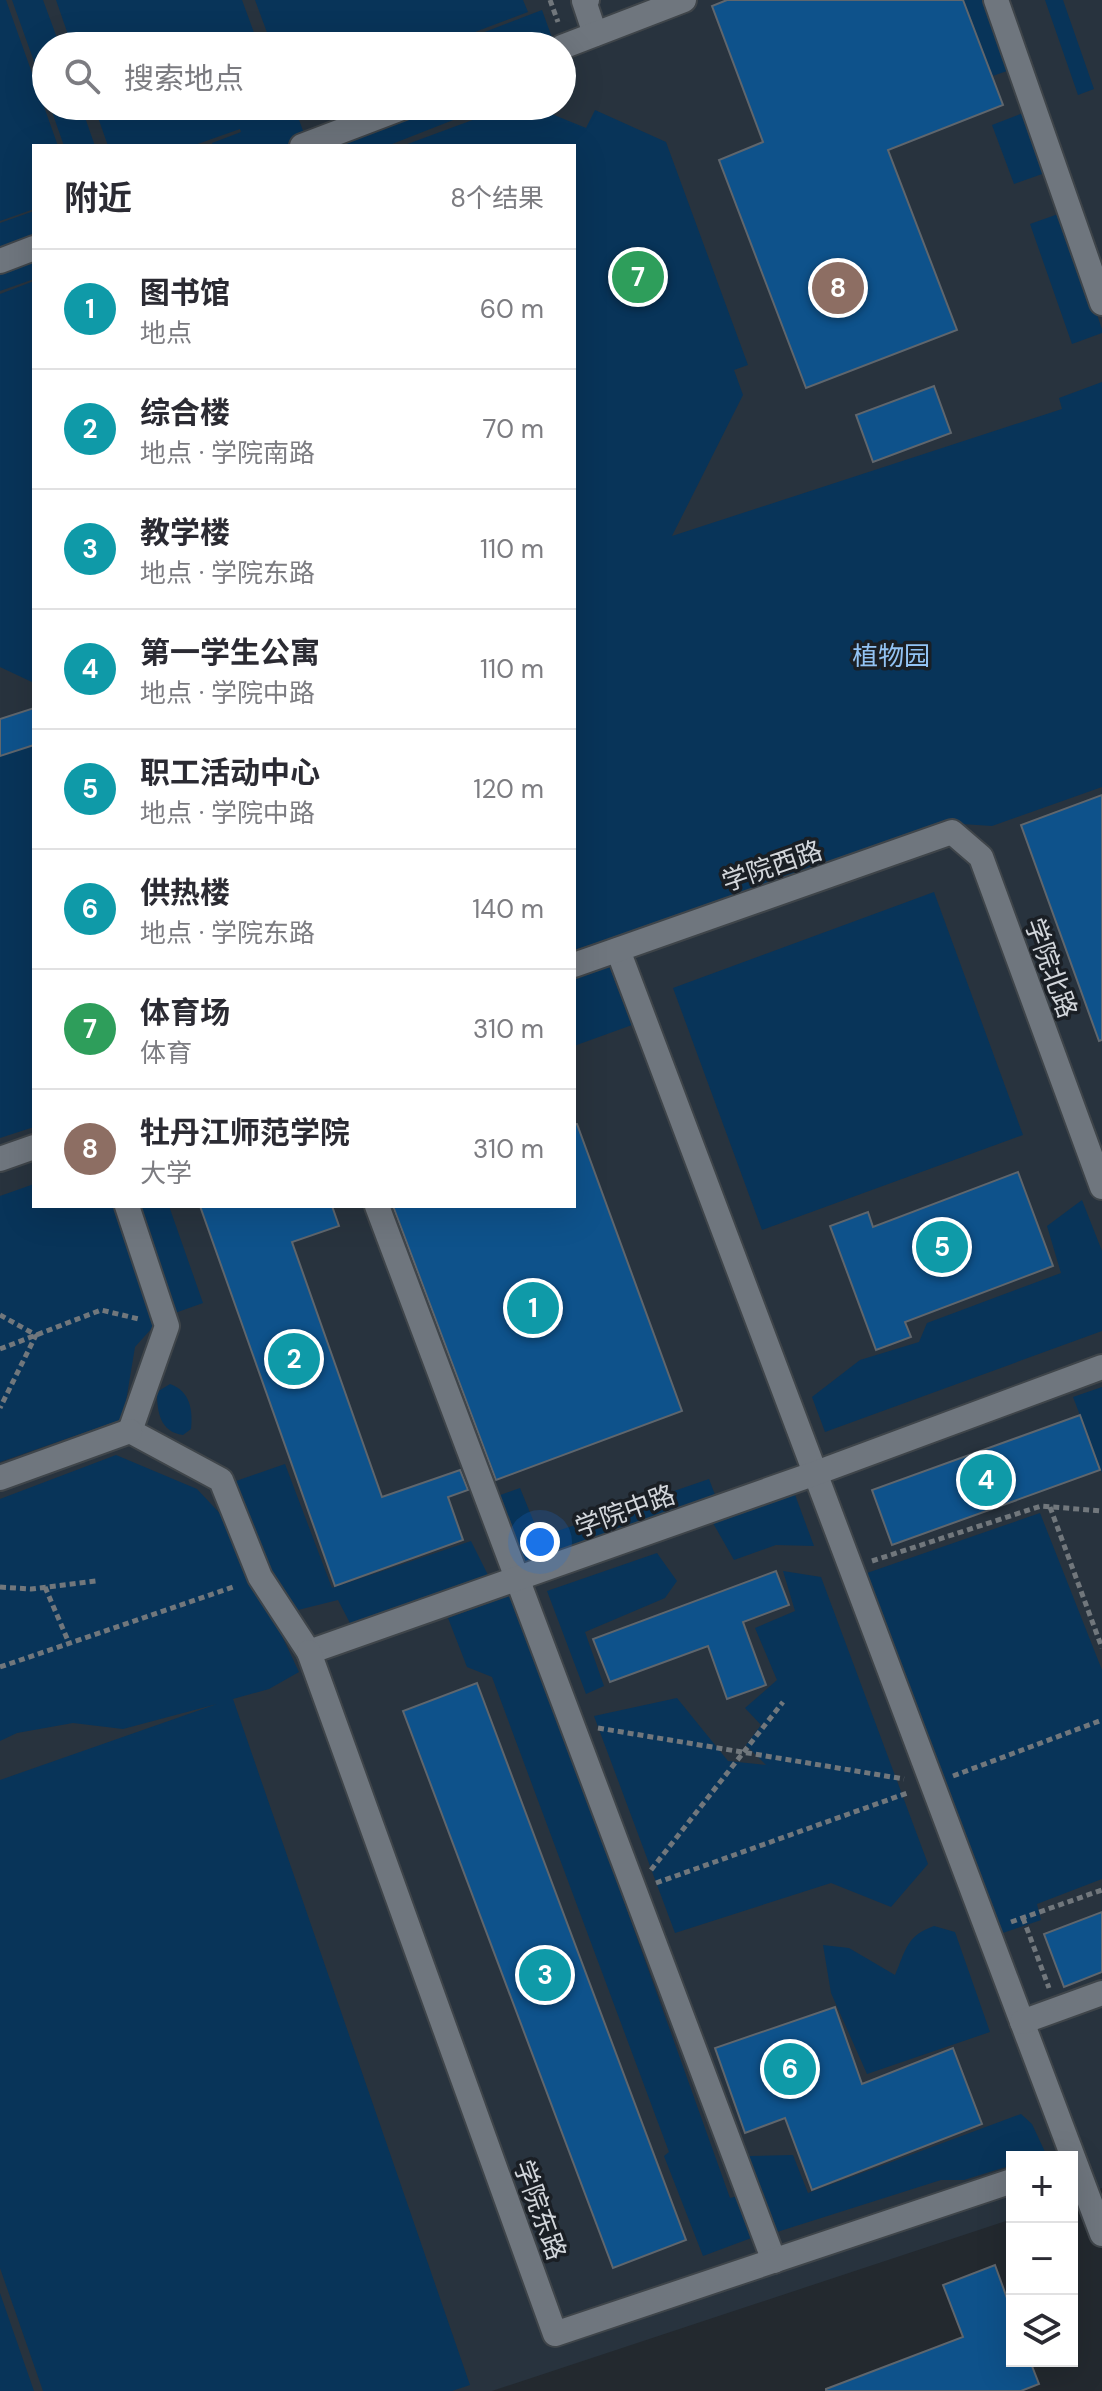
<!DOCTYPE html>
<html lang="zh">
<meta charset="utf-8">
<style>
body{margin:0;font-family:"DM Sans","Noto Sans SC",sans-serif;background:#f2f2f3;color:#2b2b33}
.controls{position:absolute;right:24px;bottom:24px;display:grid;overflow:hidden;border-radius:0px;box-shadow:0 8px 32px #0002}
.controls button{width:72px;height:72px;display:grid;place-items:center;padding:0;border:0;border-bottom:2px solid #e1e1e2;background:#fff;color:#2b2b33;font:40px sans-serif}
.you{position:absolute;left:540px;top:1542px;width:28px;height:28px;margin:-20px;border:6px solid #fff;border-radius:50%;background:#1a73e8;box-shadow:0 0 0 12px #1a73e833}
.badge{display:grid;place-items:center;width:52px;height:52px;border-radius:50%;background:#516d8d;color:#fff;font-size:26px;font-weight:700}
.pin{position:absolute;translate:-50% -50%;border:4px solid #fff;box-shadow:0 2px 8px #0006}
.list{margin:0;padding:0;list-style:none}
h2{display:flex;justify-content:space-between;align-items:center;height:104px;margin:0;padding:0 32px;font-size:34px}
h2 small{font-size:26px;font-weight:400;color:#7c7c81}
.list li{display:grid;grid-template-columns:52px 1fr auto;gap:24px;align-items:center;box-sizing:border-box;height:120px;padding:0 32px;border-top:2px solid #e1e1e2}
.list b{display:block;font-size:30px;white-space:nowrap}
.list p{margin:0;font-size:26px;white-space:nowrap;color:#7c7c81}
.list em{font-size:26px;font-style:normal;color:#7c7c81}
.icon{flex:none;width:44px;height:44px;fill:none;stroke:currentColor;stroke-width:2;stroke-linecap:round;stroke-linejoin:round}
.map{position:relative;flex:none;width:1102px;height:2391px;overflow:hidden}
.search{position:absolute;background:#fff;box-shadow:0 8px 32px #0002;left:32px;top:32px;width:544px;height:88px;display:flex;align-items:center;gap:20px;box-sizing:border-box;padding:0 28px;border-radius:44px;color:#7c7c81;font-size:30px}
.panel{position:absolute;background:#fff;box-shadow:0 8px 32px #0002;left:32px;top:144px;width:544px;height:1064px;border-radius:0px}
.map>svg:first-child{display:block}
.built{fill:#28333e;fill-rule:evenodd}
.green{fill:#083459}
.building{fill:#0e528b;stroke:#5f666d;stroke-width:2}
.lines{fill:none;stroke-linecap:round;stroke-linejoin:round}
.minor-casing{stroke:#3f454a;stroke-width:28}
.path{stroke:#71777c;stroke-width:5;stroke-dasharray:6 4;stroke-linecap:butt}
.minor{stroke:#6f767e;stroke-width:24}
.labels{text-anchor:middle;stroke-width:7;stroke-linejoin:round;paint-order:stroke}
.park-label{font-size:26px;fill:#93c3f3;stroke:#1a1f25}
.street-label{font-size:26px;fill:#d2d6db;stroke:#1a1f25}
</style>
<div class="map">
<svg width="1102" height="2391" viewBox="0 0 1102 2391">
<rect width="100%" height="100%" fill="#23292f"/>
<g class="built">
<path d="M0,0h1102v431l-528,155v-440h-540v611l-34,10zM46,46h516v60h-516z"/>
<polygon points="1102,440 1102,2188 1072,2199 1072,2157 1012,2157 1012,2219 492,2391 0,2391 0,778 34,767 34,1206 574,1206 574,602"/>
</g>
<g class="green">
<polygon points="0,0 6,0 58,146 34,146 34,209 0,221"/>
<polygon points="12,0 43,0 60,46 46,46 46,95"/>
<polygon points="56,0 242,0 259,46 72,46"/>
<polygon points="255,0 523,0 528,12 438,46 272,46"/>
<polygon points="949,0 982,0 1007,71 978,81"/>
<polygon points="1045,0 1063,0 1094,89 1078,95"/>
<polygon points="542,10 555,46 448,46"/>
<polygon points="50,106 81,106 95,146 64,146"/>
<polygon points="94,106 280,106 282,109 294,106 306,139 287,146 213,146 212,143 241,132 240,129 192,146 108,146"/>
<polygon points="337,106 489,106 387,146 315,146 347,133"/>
<polygon points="511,106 532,106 586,128 595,110 666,142 748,365 734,370 743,395 672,536 1062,409 1059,398 1102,382 1102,787 992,826 962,824 574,950 574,146 402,146"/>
<polygon points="1023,113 1045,173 1014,184 992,125"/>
<polygon points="34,211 34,279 0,291 0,223"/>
<polygon points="1061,213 1102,329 1102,333 1072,344 1030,224"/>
<polygon points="34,281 34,683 0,667 0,294"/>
<polygon points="34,744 34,1127 0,1138 0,755"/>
<polygon points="934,892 1023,1135 762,1230 673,988"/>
<polygon points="608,963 632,1025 574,1046 574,976"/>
<polygon points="34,1184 34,1206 169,1206 203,1303 161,1318 135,1347 123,1419 0,1462 0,1196"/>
<polygon points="1082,1200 1102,1251 1102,1331 825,1432 812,1397 860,1360 919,1342 927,1323 1061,1273 1047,1226"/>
<path d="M170,1384c20,7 23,26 21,45l-8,6c-23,-3 -26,-23 -26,-43z"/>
<polygon points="1102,1387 1102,1473 1073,1397"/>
<polygon points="116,1455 197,1489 228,1522 299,1672 269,1689 233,1699 470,2385 452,2391 43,2391 0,2268 0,1780 217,1704 123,1729 73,1723 17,1733 0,1741 0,1499"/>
<polygon points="285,1464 332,1588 471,1541 490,1579 352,1627 338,1600 294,1611 267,1572 236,1481"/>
<polygon points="709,1479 717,1500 509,1573 481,1502 520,1488 540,1537"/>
<polygon points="794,1492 814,1546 776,1545 734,1560 713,1523"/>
<polygon points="1040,1513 1102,1670 1102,1879 1037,1904 1041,1920 997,1935 867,1573"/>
<polygon points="657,1553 677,1581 665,1598 585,1632 604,1686 586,1694 547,1591"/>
<polygon points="783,1571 821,1577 928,1864 891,1907 831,1883 675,1933 594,1716 677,1698 728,1761 766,1765 746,1745 761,1725 745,1708 777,1680 755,1628 795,1611"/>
<polygon points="514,1594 730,2198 739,2196 754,2237 703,2256 664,2156 669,2152 492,1677 467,1667 448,1618"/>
<path d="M934,1926l21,6 35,100 -123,42 -36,-81 -8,-48 26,3 46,27c11,-25 11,-39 39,-49z"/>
<polygon points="1021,2114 1032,2124 1046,2154 1036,2157 1012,2157 1012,2165 964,2180 941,2180 777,2232 749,2156 793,2155 808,2193"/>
<polygon points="0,2293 34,2391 0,2391"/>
</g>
<g class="building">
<polygon points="727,0 963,0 1003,105 888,150 957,330 806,388 719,160 763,142 712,6"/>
<polygon points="934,386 951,433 873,462 856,415"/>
<polygon points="34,708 34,745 0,756 0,719"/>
<polygon points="1102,795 1102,1040 1099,1041 1021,825"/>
<polygon points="574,1124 577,1124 682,1411 496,1480 393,1206 574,1206"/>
<polygon points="1018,1172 1053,1266 905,1322 911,1337 876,1350 830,1226 868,1212 873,1227"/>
<polygon points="200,1206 332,1206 339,1226 292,1242 382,1497 460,1470 468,1490 448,1497 463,1540 335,1586"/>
<polygon points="1080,1415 1100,1470 892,1545 872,1490"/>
<polygon points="776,1571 789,1605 743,1622 766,1685 727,1699 708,1646 610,1682 593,1639"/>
<polygon points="477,1683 686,2240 613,2268 403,1711"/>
<polygon points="1102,1912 1102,1972 1064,1987 1044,1934"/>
<polygon points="835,2007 862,2084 953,2048 982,2124 812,2190 785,2118 745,2133 715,2048"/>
<polygon points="995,2265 1012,2312 1012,2361 1030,2361 1039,2384 1021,2391 826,2391 826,2389 963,2337 943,2285"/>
</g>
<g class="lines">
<defs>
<g id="minor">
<polyline points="587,0 584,1 595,34"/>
<polyline points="996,0 1102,303"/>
<polyline points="562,47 684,0"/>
<polyline points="302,146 407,106"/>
<polyline points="0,261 34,248"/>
<polyline points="618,950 1102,2234"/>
<polyline points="574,965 952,832 981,857 1102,1187"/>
<polyline points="0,1159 34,1147"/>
<polyline points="127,1206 167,1326 130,1431"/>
<polyline points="377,1206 774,2261"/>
<polyline points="130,1431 221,1480 260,1577 309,1652 816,1473 1102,1367"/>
<polyline points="0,1478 130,1431"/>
<polyline points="309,1652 555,2334 1012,2181"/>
<polyline points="1022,2022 1102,1993"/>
</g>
</defs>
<use href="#minor" class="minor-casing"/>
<g class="path">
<polyline points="550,0 558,22"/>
<polyline points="0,1315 36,1335 0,1408"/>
<polyline points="0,1349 101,1310 139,1319"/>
<polyline points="1050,1507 1102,1648"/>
<polyline points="872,1561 1041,1506 1102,1511"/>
<polyline points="0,1587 31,1589 96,1581"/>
<polyline points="45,1587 69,1643"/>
<polyline points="0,1667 236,1586"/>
<polyline points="598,1728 904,1779"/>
<polyline points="953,1776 1102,1720"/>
<polyline points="651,1870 783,1702"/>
<polyline points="656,1883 910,1792"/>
<polyline points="1023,1918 1049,1988"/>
<polyline points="1011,1922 1102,1890"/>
</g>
<use href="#minor" class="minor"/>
</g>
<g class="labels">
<g class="park-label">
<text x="891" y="665">植物园</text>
</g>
<g class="street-label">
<text transform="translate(772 866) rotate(-19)" y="9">学院西路</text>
<text transform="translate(1051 968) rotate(70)" y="9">学院北路</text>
<text transform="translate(625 1511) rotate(-20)" y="9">学院中路</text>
<text transform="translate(540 2210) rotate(70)" y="9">学院东路</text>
</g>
</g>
</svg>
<div class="controls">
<button>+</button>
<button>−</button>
<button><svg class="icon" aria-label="layers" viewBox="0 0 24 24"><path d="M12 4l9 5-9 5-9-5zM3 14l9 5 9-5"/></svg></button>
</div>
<div class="you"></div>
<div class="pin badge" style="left:533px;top:1308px;background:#0f9aa8">1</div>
<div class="pin badge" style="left:294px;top:1359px;background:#0f9aa8">2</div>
<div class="pin badge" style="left:545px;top:1975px;background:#0f9aa8">3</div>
<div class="pin badge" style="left:986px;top:1480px;background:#0f9aa8">4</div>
<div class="pin badge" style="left:942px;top:1247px;background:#0f9aa8">5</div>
<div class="pin badge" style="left:790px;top:2069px;background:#0f9aa8">6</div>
<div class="pin badge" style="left:638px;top:277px;background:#2e9e5b">7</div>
<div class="pin badge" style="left:838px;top:288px;background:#8d6e63">8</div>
<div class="search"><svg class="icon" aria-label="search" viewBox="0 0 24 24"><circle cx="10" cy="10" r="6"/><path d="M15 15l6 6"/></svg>搜索地点</div>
<section class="panel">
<h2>附近<small>8个结果</small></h2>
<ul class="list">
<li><span class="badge" style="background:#0f9aa8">1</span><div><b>图书馆</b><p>地点</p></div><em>60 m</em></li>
<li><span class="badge" style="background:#0f9aa8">2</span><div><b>综合楼</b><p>地点 · 学院南路</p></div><em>70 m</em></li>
<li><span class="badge" style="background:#0f9aa8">3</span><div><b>教学楼</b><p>地点 · 学院东路</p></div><em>110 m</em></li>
<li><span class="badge" style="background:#0f9aa8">4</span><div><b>第一学生公寓</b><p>地点 · 学院中路</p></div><em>110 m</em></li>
<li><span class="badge" style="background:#0f9aa8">5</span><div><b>职工活动中心</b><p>地点 · 学院中路</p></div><em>120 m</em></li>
<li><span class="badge" style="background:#0f9aa8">6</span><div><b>供热楼</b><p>地点 · 学院东路</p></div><em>140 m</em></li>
<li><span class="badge" style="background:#2e9e5b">7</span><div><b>体育场</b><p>体育</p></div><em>310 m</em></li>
<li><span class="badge" style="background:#8d6e63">8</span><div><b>牡丹江师范学院</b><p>大学</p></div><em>310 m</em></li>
</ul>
</section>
</div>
